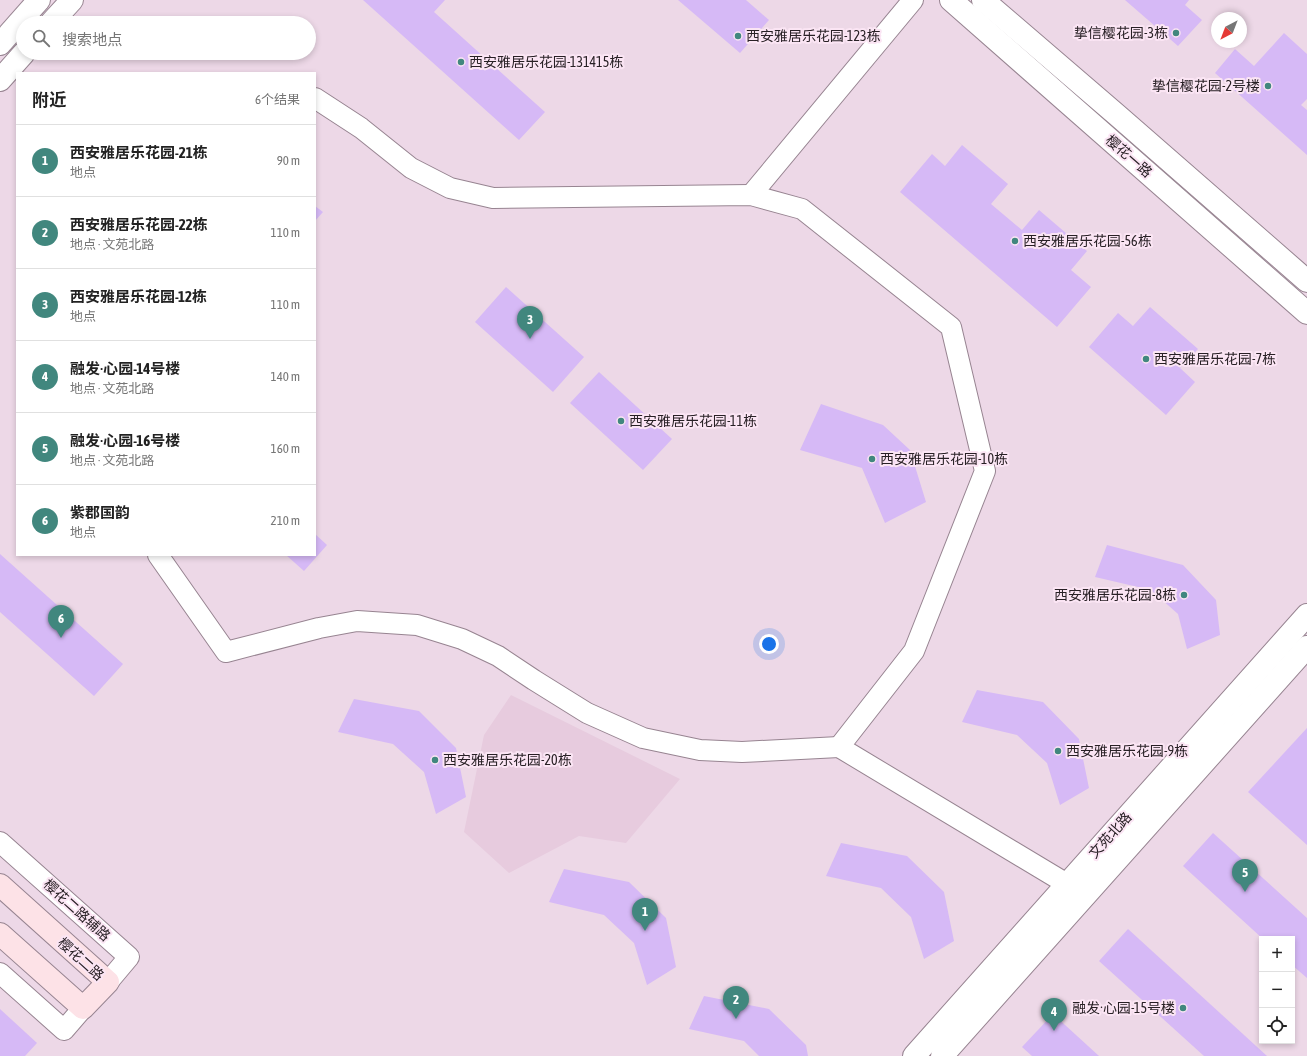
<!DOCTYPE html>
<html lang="zh">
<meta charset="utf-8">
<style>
body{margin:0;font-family:"Asap Condensed","Noto Sans SC",sans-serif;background:#f6f6f6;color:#222}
.controls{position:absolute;right:12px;bottom:12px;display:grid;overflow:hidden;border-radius:0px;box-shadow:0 2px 6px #0003}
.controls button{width:36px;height:36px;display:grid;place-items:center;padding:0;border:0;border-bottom:1px solid #e0e0e0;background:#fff;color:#222;font:20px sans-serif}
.compass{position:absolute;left:1211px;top:12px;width:36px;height:36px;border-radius:50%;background:#fff;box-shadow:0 2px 6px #0003;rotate:222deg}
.you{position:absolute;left:769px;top:644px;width:14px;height:14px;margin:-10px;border:3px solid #fff;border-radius:50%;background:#1a73e8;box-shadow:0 0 0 6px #1a73e833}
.badge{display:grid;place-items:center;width:26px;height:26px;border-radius:50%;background:#41877e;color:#fff;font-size:13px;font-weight:700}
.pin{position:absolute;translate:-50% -33px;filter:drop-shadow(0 1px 2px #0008)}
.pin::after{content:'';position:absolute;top:21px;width:14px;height:12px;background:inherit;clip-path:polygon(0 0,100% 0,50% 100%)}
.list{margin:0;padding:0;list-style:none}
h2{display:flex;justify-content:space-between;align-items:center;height:52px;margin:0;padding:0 16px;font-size:17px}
h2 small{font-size:13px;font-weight:400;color:#767676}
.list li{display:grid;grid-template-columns:26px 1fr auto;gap:12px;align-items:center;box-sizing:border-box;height:72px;padding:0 16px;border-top:1px solid #e0e0e0}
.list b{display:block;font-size:15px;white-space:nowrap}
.list p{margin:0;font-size:13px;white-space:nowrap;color:#767676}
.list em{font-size:13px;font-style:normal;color:#767676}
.icon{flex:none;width:22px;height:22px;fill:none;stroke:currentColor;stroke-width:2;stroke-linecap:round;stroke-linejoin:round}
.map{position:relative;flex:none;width:1307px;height:1056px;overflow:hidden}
.search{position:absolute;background:#fff;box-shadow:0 2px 6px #0003;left:16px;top:16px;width:300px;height:44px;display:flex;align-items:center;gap:10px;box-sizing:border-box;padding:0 14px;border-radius:22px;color:#767676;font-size:15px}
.panel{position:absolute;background:#fff;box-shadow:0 2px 6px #0003;left:16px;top:72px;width:300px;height:484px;border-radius:0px}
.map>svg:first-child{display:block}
.built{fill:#e7cbde}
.building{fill:#d6b9f6}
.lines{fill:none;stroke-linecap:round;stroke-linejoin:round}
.minor-casing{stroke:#978491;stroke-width:22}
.tertiary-casing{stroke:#978491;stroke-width:24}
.secondary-casing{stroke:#978491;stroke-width:24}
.minor{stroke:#fff;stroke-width:20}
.tertiary{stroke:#fff;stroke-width:22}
.secondary{stroke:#fde2e7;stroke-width:22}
.poi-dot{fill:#41877e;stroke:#fbe5f4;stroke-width:1.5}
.labels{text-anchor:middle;stroke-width:4;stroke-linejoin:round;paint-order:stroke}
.poi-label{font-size:14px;fill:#282025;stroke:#fbe5f4;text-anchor:start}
.street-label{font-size:14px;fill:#282025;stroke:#fbe5f4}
</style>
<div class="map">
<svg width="1307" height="1056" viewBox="0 0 1307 1056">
<rect width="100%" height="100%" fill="#edd8e7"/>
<polygon class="built" points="511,695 680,779 626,843 579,836 509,873 464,832 484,735"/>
<g class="building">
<polygon points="363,0 445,0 434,12 545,112 519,140"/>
<polygon points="678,0 746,0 769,20 740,53"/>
<polygon points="1125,0 1189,0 1185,5 1202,20 1178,46"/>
<polygon points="1284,33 1307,54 1307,99 1301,105 1307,110 1307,155 1215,73 1235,49 1254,66"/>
<polygon points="962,145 1008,184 991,204 1022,230 1039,210 1087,251 1071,270 1091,287 1057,327 900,192 932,154 945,166"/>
<polygon points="315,206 323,212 315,221"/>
<polygon points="506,287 584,357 553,392 475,322"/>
<polygon points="1150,307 1198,349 1180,368 1195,382 1166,415 1089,347 1118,313 1133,326"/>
<polygon points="599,372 672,439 643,470 570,403"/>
<polygon points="821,404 883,425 910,450 926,502 885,523 862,468 800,450"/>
<polygon points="315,534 327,545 304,571 286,555 315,555"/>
<polygon points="1107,545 1183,565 1216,600 1220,635 1187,649 1178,614 1151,590 1095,577"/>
<polygon points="0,554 123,664 94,696 0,612"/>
<polygon points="977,690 1043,702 1079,739 1089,788 1060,805 1047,763 1017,735 962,722"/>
<polygon points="354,699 419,711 456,748 466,797 436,814 424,772 393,744 338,732"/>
<polygon points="1307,728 1307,845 1248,792"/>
<polygon points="1213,833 1307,918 1307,978 1292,965 1292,939 1263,939 1183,866"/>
<polygon points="841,843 907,856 944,892 954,941 924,959 911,917 881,888 826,876"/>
<polygon points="564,869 629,882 666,918 676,967 647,985 634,943 604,915 549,902"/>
<polygon points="1128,929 1267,1056 1204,1056 1099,961"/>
<polygon points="704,996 769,1009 806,1045 808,1056 759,1056 744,1041 689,1029"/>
<polygon points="0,1009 37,1043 25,1056 0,1056"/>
<polygon points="1053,1014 1099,1056 1032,1056 1022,1047"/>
</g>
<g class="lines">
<defs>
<g id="minor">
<polyline points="315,98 361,128 411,168 450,188 493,198 751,195 802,209 951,327 985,471 914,651 839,747 1067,884"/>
<polyline points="751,195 913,0"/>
<polyline points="158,555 226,652 319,628 357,621 417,625 462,639 498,656 534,680 587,713 643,738 700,750 742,752 839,747"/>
<polyline points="0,842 129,957 108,982"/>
<polyline points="0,973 64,1030 83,1008"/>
</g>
<g id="tertiary">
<polyline points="951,0 1307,313"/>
<polyline points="983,0 1117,115 1307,281"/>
<polyline points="51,23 72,0"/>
<polyline points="0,44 39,0"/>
<polyline points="0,80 24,53"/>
<polyline points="914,1056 1307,615"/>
<polyline points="942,1056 1307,647"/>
</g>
<polyline id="secondary" points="0,885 108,982 83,1008 0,934"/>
</defs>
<use href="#minor" class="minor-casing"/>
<use href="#tertiary" class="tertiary-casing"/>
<use href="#secondary" class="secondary-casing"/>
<use href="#minor" class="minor"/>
<use href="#tertiary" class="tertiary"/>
<use href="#secondary" class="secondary"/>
</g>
<g class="poi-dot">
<circle cx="1176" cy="33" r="4"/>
<circle cx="738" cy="36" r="4"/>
<circle cx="461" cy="62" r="4"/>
<circle cx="1268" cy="86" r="4"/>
<circle cx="1015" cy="241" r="4"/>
<circle cx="1146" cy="359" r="4"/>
<circle cx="621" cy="421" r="4"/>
<circle cx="872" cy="459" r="4"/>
<circle cx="1184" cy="595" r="4"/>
<circle cx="1058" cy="751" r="4"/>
<circle cx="435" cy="760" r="4"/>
<circle cx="1183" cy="1008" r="4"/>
</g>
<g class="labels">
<g class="poi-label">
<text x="1168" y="38" text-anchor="end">挚信樱花园-3栋</text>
<text x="746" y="41">西安雅居乐花园-123栋</text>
<text x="469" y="67">西安雅居乐花园-131415栋</text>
<text x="1260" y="91" text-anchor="end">挚信樱花园-2号楼</text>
<text x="1023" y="246">西安雅居乐花园-56栋</text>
<text x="1154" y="364">西安雅居乐花园-7栋</text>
<text x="629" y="426">西安雅居乐花园-11栋</text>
<text x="880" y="464">西安雅居乐花园-10栋</text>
<text x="1176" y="600" text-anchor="end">西安雅居乐花园-8栋</text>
<text x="1066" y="756">西安雅居乐花园-9栋</text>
<text x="443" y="765">西安雅居乐花园-20栋</text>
<text x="1175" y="1013" text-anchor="end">融发·心园-15号楼</text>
</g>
<g class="street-label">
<text transform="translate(1129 156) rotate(41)" y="5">樱花一路</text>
<text transform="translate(1110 835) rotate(-48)" y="5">文苑北路</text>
<text transform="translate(77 910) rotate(42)" y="5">樱花二路辅路</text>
<text transform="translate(81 959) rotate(42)" y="5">樱花二路</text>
</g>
</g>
</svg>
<div class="controls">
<button>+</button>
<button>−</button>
<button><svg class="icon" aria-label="locate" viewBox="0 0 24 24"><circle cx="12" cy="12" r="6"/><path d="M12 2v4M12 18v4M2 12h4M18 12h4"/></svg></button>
</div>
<svg class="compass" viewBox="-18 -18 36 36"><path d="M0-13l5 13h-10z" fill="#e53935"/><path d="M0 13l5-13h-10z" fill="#767676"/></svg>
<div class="you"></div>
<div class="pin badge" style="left:645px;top:931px">1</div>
<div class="pin badge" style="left:736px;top:1019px">2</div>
<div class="pin badge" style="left:530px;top:339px">3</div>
<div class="pin badge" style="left:1054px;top:1031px">4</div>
<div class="pin badge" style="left:1245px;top:892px">5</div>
<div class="pin badge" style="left:61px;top:638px">6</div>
<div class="search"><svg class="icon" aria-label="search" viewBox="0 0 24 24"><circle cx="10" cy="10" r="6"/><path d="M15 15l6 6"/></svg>搜索地点</div>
<section class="panel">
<h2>附近<small>6个结果</small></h2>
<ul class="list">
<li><span class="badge">1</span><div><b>西安雅居乐花园-21栋</b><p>地点</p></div><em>90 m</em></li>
<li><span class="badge">2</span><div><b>西安雅居乐花园-22栋</b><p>地点 · 文苑北路</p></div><em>110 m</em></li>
<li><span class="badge">3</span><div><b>西安雅居乐花园-12栋</b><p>地点</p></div><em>110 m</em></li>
<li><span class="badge">4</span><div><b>融发·心园-14号楼</b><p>地点 · 文苑北路</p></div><em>140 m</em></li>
<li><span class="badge">5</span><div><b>融发·心园-16号楼</b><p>地点 · 文苑北路</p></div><em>160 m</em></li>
<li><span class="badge">6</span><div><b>紫郡国韵</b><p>地点</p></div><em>210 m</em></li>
</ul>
</section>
</div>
